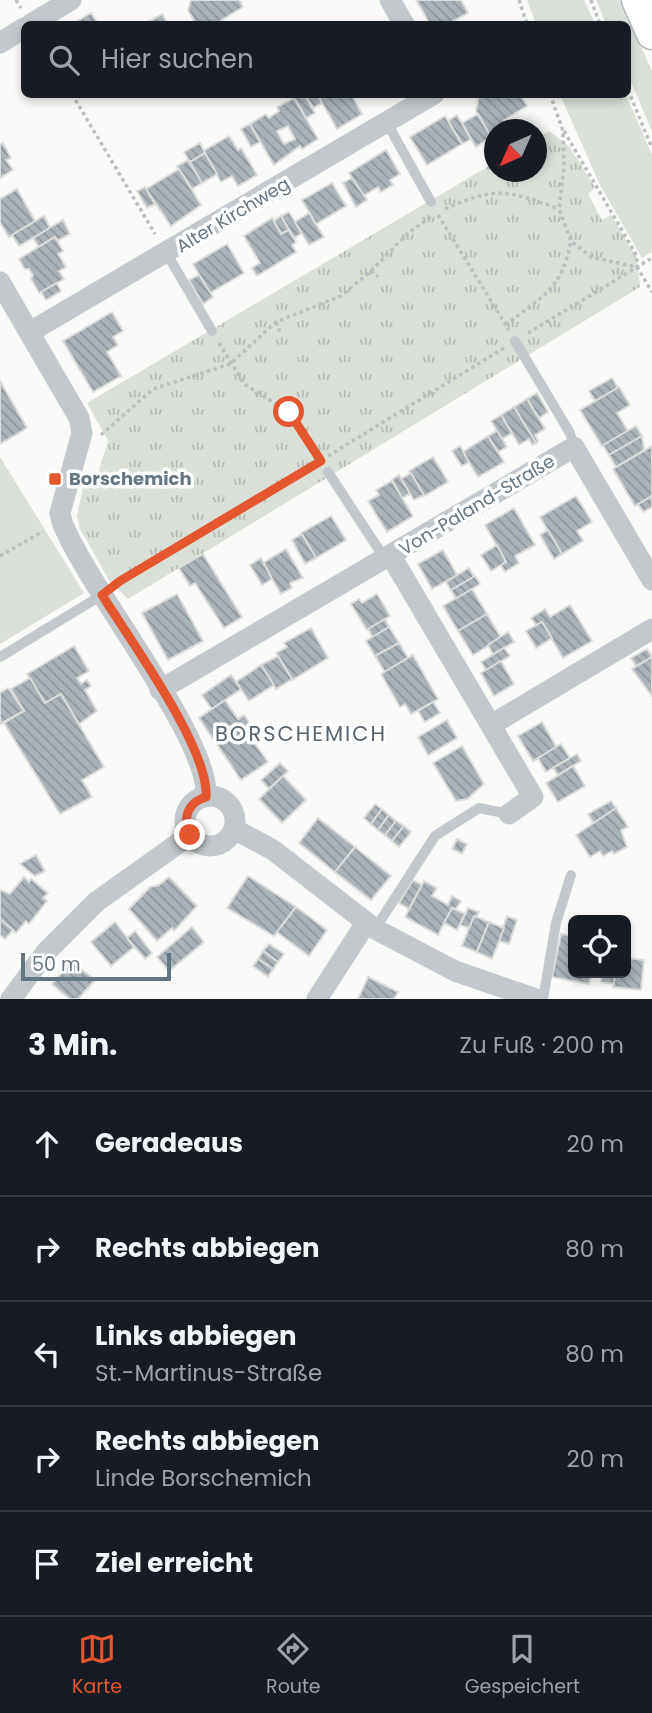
<!DOCTYPE html>
<html lang="de">
<meta charset="utf-8">
<style>
body{margin:0;font-family:Poppins,sans-serif;background:#20242c;color:#f1f3f6}
.controls{position:absolute;right:21px;bottom:21px;display:grid;overflow:hidden;border-radius:10px;box-shadow:0 4px 10px #0003}
.controls button{width:63px;height:63px;display:grid;place-items:center;padding:0;border:0;border-bottom:2px solid #363941;background:#171b24;color:#f1f3f6;font:35px sans-serif}
.compass{position:absolute;left:484px;top:119px;width:63px;height:63px;border-radius:50%;background:#171b24;box-shadow:0 4px 10px #0003;rotate:225deg}
.scale{position:absolute;left:21px;bottom:18px;width:150px;box-sizing:border-box;padding-left:7px;border:4px solid #657683;border-top:0;font-size:19px;line-height:24px;white-space:nowrap;color:#657683;-webkit-text-stroke:5px #fff;paint-order:stroke}
.stop{position:absolute;width:21px;height:21px;margin:-16px;border:5px solid #e4572e;border-radius:50%;background:#fff}
.stop.end{background:#e4572e;border-color:#fff;box-shadow:0 2px 7px #0008}
.list{margin:0;padding:0;list-style:none}
h2{display:flex;justify-content:space-between;align-items:center;height:91px;margin:0;padding:0 28px;font-size:30px}
h2 small{font-size:23px;font-weight:400;color:#9ea1a6}
.list li{display:grid;grid-template-columns:46px 1fr auto;gap:21px;align-items:center;box-sizing:border-box;height:105px;padding:0 28px;border-top:2px solid #363941}
.list b{display:block;font-size:26px;white-space:nowrap}
.list p{margin:0;font-size:23px;white-space:nowrap;color:#9ea1a6}
.list em{font-size:23px;font-style:normal;color:#9ea1a6}
.icon{flex:none;width:38px;height:38px;fill:none;stroke:currentColor;stroke-width:2;stroke-linecap:round;stroke-linejoin:round}
.map{position:relative;flex:none;width:652px;height:999px;overflow:hidden}
.search{position:absolute;background:#171b24;box-shadow:0 4px 10px #0003;left:21px;right:21px;top:21px;height:77px;display:flex;align-items:center;gap:18px;box-sizing:border-box;padding:0 24px;border-radius:10px;color:#9ea1a6;font-size:26px}
.sheet{height:616px;background:#171b24}
nav{display:flex;justify-content:space-around;align-items:center;box-sizing:border-box;height:98px;border-top:2px solid #363941;background:#171b24;font-size:19px;color:#9ea1a6}
nav a{display:grid;justify-items:center;gap:4px}
nav .on{color:#e4572e}
.map>svg:first-child{display:block}
.grass{fill:#dadfd7}
.park{fill:url(#park-tufts)}
.building{fill:url(#building-back-hatch);stroke:#dcdcda;stroke-width:2;fill-rule:evenodd}
.lines{fill:none;stroke-linecap:round;stroke-linejoin:round}
.secondary-casing{stroke:#b3babf;stroke-width:33}
.path{stroke:#bbbfc2;stroke-width:3.5;stroke-dasharray:3.5 3.5;stroke-linecap:butt}
.service{stroke:#c3c8cc;stroke-width:10}
.minor{stroke:#c3c8cc;stroke-width:21}
.secondary{stroke:#fff;stroke-width:30}
.route{stroke:#e4572e;stroke-width:9}
.poi-dot{fill:#e4572e;stroke:#fff;stroke-width:2.5}
.labels{text-anchor:middle;stroke-width:7;stroke-linejoin:round;paint-order:stroke}
.street-label{font-size:18px;fill:#657683;stroke:#fff}
.poi-label{font-size:18px;font-weight:bold;fill:#657683;stroke:#fff;text-anchor:start}
.quarter-label{font-size:21px;letter-spacing:2px;fill:#57646e;stroke:#fff}
</style>
<div class="map">
<svg width="652" height="999" viewBox="0 0 652 999">
<defs>
<pattern id="park-tufts" width="24" height="20" patternUnits="userSpaceOnUse" patternTransform="scale(1.75)"><rect width="24" height="20" fill="#dadfd7"/><path d="M3 7l-1-3M5 7V3M7 7l1-3M15 17l-1-3M17 17v-4M19 17l1-3" fill="none" stroke="#b4b9b4"/></pattern>
<pattern id="building-back-hatch" width="6" height="6" patternUnits="userSpaceOnUse" patternTransform="scale(1.75)"><rect width="6" height="6" fill="#aab3b9"/><path d="M-1 5l2 2M0 0l6 6M5-1l2 2" fill="none" stroke="#8e969c"/></pattern>
</defs>
<rect width="100%" height="100%" fill="#fafaf8"/>
<g class="grass">
<polygon points="527,0 584,0 595,24 536,24"/>
<polygon points="596,0 620,0 652,71 652,132 628,74 628,24 606,24"/>
<polygon points="560,95 626,95 652,155 652,252 642,258 601,187"/>
<polygon points="0,457 84,593 0,644"/>
</g>
<polygon class="park" points="549,131 569,146 595,188 588,194 602,220 611,215 637,258 640,287 128,599 109,580 80,529 77,517 83,486 96,480 108,441 87,403 494,163 494,172 536,172 537,139"/>
<g class="building">
<polygon points="191,0 239,0 243,7 220,21 222,24 196,24 188,10"/>
<polygon points="416,0 461,0 468,13 448,24 430,24"/>
<polygon points="91,13 98,24 75,24 74,23"/>
<polygon points="162,14 168,24 140,24 150,21"/>
<polygon points="300,94 304,94 315,113 306,118 294,98"/>
<polygon points="305,94 317,94 322,103 313,108"/>
<polygon points="317,94 351,94 362,114 337,129"/>
<polygon points="520,94 527,106 504,120 509,127 494,130 491,137 476,111 479,95"/>
<path d="M294,98l24,41 -16,10 -2,-3 -26,19 -24,-41 16,-10 3,4 10,-7 -2,-4zM288,126l7,13 -11,5 -7,-13z"/>
<polygon points="478,114 491,137 476,147 462,123"/>
<polygon points="457,115 471,139 462,144 448,121"/>
<polygon points="445,116 462,144 427,165 410,137"/>
<polygon points="250,124 260,142 251,147 241,129"/>
<polygon points="229,136 238,150 241,148 257,175 238,186 232,176 221,182 203,151"/>
<polygon points="3,143 11,158 6,160 13,170 0,178 0,145"/>
<polygon points="200,143 205,153 190,162 184,152"/>
<polygon points="386,150 400,174 390,180 393,185 381,192 378,187 363,196 349,173"/>
<polygon points="205,153 217,174 202,183 190,162"/>
<polygon points="188,160 202,183 192,189 177,166"/>
<polygon points="179,169 201,205 171,226 146,189"/>
<polygon points="352,178 367,200 356,207 343,183"/>
<polygon points="332,183 346,206 316,224 302,200"/>
<polygon points="145,187 155,204 147,208 137,191"/>
<polygon points="17,189 35,221 9,237 0,222 0,199"/>
<polygon points="289,212 302,233 294,238 281,216"/>
<polygon points="309,213 324,237 309,245 295,222"/>
<polygon points="44,216 50,228 19,246 12,235"/>
<polygon points="281,216 289,230 281,234 274,221"/>
<polygon points="272,218 281,234 289,230 296,242 292,245 296,252 257,276 252,268 260,263 244,236"/>
<polygon points="63,220 70,234 57,241 55,237 39,247 33,238"/>
<polygon points="55,237 63,251 58,254 66,267 59,271 64,279 39,293 31,279 33,275 29,269 25,269 19,259"/>
<polygon points="227,244 244,273 210,293 193,264"/>
<polygon points="199,275 213,297 203,304 189,280"/>
<polygon points="57,283 61,291 46,300 41,292"/>
<polygon points="112,312 123,331 113,337 118,345 107,352 121,376 93,392 63,341"/>
<polygon points="612,378 618,388 595,401 589,391"/>
<polygon points="0,381 27,428 0,444"/>
<polygon points="619,387 630,405 617,413 628,431 602,446 580,410"/>
<polygon points="537,393 548,412 539,418 527,399"/>
<polygon points="527,399 545,429 535,435 538,441 536,443 514,407"/>
<polygon points="514,407 536,443 532,445 529,439 519,445 501,415"/>
<polygon points="501,415 512,433 502,439 491,421"/>
<polygon points="636,426 642,436 609,455 603,445"/>
<polygon points="497,431 507,447 498,452 488,436"/>
<polygon points="488,436 504,462 478,477 463,452"/>
<polygon points="642,436 644,450 616,467 609,455"/>
<polygon points="460,446 469,462 462,466 452,451"/>
<polygon points="652,446 652,496 635,506 613,469"/>
<polygon points="433,457 448,482 424,496 409,471"/>
<polygon points="411,473 424,495 414,500 401,479"/>
<polygon points="399,475 410,494 402,498 392,480"/>
<polygon points="392,481 413,516 387,532 368,501 379,495 376,490"/>
<polygon points="576,496 592,522 577,531 583,541 562,554 540,517"/>
<polygon points="652,496 652,507 643,512 638,504"/>
<polygon points="514,508 535,545 515,556 519,563 505,572 501,565 506,562 485,525"/>
<polygon points="331,516 346,540 316,558 301,533"/>
<polygon points="548,530 562,554 554,559 540,535"/>
<polygon points="302,534 316,558 305,564 292,540"/>
<polygon points="497,545 506,562 491,571 481,555"/>
<polygon points="286,549 303,578 290,583 292,588 281,594 263,563"/>
<polygon points="443,550 457,575 432,589 418,564"/>
<polygon points="203,554 242,617 224,628 195,583 190,586 179,568"/>
<polygon points="261,558 272,579 262,585 250,565"/>
<polygon points="469,568 474,577 451,590 446,582"/>
<polygon points="475,576 480,584 456,599 451,590"/>
<polygon points="472,589 487,614 458,631 443,606"/>
<polygon points="177,594 203,641 168,660 142,613"/>
<polygon points="377,594 390,616 367,630 351,604 359,599 362,603"/>
<polygon points="570,605 592,641 563,658 542,622 536,625 531,618 545,609 550,617"/>
<polygon points="487,614 501,638 473,655 458,631"/>
<polygon points="385,619 389,627 373,637 368,629"/>
<polygon points="542,622 552,638 536,648 526,631"/>
<polygon points="389,627 399,643 375,656 366,641"/>
<polygon points="311,628 328,658 292,680 276,653 287,647 284,643"/>
<polygon points="508,632 514,642 493,654 488,645"/>
<polygon points="399,643 408,658 385,672 375,656"/>
<polygon points="74,646 89,671 77,678 81,684 87,680 91,686 85,690 97,711 79,724 61,694 45,703 27,674"/>
<polygon points="504,648 510,656 486,670 481,662"/>
<polygon points="647,649 652,657 636,666 631,658"/>
<polygon points="413,655 438,699 411,714 405,704 400,707 381,674"/>
<polygon points="278,656 292,679 276,689 261,665"/>
<polygon points="652,657 652,696 632,669"/>
<polygon points="501,661 514,684 494,696 481,673"/>
<polygon points="261,665 274,685 249,701 236,682"/>
<polygon points="231,675 241,689 212,709 202,695"/>
<polygon points="30,678 45,703 61,694 104,767 82,780 92,797 60,814 4,723 24,711 11,689"/>
<polygon points="8,688 24,711 0,724 0,693"/>
<polygon points="225,700 238,719 244,715 259,737 253,741 268,762 241,780 199,718"/>
<polygon points="433,702 440,713 425,722 418,711"/>
<polygon points="447,720 457,738 428,755 418,737"/>
<polygon points="542,722 557,748 533,761 518,736"/>
<polygon points="561,744 570,758 546,772 538,758"/>
<polygon points="462,746 484,784 467,799 456,801 433,763"/>
<polygon points="577,754 581,761 558,775 553,768"/>
<polygon points="280,763 288,771 269,789 261,780"/>
<polygon points="573,766 585,786 558,802 546,783"/>
<polygon points="283,776 306,800 282,823 259,799"/>
<polygon points="611,801 616,808 594,824 588,814"/>
<polygon points="375,804 382,809 371,824 364,818"/>
<polygon points="616,808 628,827 621,830 627,847 614,854 612,851 603,856 600,851 590,857 576,835"/>
<polygon points="382,809 389,815 378,830 371,824"/>
<polygon points="389,815 396,821 385,835 378,830"/>
<polygon points="318,818 355,847 335,872 299,843"/>
<polygon points="396,821 404,826 392,841 385,835"/>
<polygon points="404,826 411,832 399,847 392,841"/>
<polygon points="457,839 467,844 462,854 452,849"/>
<polygon points="355,847 391,876 371,900 335,872"/>
<polygon points="36,855 45,871 35,876 20,864"/>
<polygon points="248,876 296,907 274,936 227,908"/>
<polygon points="24,877 29,882 31,879 48,893 43,898 47,901 29,924 26,921 16,933 0,919 0,890 10,894"/>
<polygon points="169,877 197,906 174,931 172,928 157,941 129,909 150,887 159,885"/>
<polygon points="413,880 422,885 409,909 399,903"/>
<polygon points="424,881 437,888 432,896 448,905 452,896 461,901 456,909 452,908 438,935 405,917"/>
<polygon points="296,907 327,930 309,956 277,932"/>
<polygon points="452,908 465,914 457,930 444,923"/>
<polygon points="468,908 479,912 469,928 460,925"/>
<polygon points="474,916 489,922 477,952 462,946"/>
<polygon points="507,916 517,920 509,944 499,941"/>
<polygon points="0,919 13,930 5,939 0,935"/>
<polygon points="115,922 134,947 111,966 91,942"/>
<polygon points="489,922 504,928 492,959 477,952"/>
<polygon points="192,927 204,942 169,971 157,957"/>
<polygon points="135,931 152,953 145,959 127,938"/>
<polygon points="561,934 573,936 573,973 591,973 589,984 552,977"/>
<polygon points="269,944 284,954 278,962 263,951"/>
<polygon points="263,951 278,962 273,969 258,959"/>
<polygon points="626,958 644,960 641,990 613,987 615,973 626,973"/>
<polygon points="258,959 273,969 268,977 253,966"/>
<polygon points="71,961 95,980 78,999 70,999 52,984"/>
<polygon points="602,973 615,973 614,984 601,982"/>
<polygon points="368,977 398,992 394,999 358,999"/>
</g>
<g class="lines">
<defs>
<polyline id="secondary" points="637,0 652,34"/>
</defs>
<use href="#secondary" class="secondary-casing"/>
<g class="path">
<polyline points="16,0 21,8"/>
<polyline points="519,0 527,24"/>
<polyline points="591,0 600,24"/>
<polyline points="628,90 652,148"/>
<polyline points="72,94 155,234"/>
<polyline points="550,94 563,131 564,168 559,209 571,241 591,257 637,267 652,292"/>
<polyline points="564,131 637,256 637,267"/>
<path d="M445,209c51,-23 62,-19 114,0"/>
<polyline points="438,215 509,330"/>
<polyline points="371,271 378,277"/>
<polyline points="276,322 280,331"/>
<path d="M505,325c37,-28 57,-36 66,-84"/>
<polyline points="528,333 652,258"/>
<polyline points="219,343 244,384 289,412 297,421 321,462"/>
<polyline points="101,435 153,389 230,364 276,322 341,296 371,271 407,234 432,216"/>
<polyline points="328,456 504,348"/>
<polyline points="0,556 43,531"/>
<polyline points="118,582 316,464"/>
</g>
<g class="service">
<polyline points="387,123 431,202"/>
<polyline points="167,254 212,331"/>
<polyline points="515,341 570,433 574,447"/>
<polyline points="328,472 385,559"/>
<polyline points="0,657 102,595"/>
<polyline points="375,929 435,836 479,808 509,814"/>
<polyline points="543,999 556,923 571,875"/>
</g>
<g class="minor">
<polyline points="390,0 404,24"/>
<polyline points="31,24 71,0"/>
<polyline points="0,43 24,28"/>
<path d="M0,282l79,136 3,15 -22,80 2,9c25,65 149,217 144,275"/>
<polyline points="30,332 434,94"/>
<polyline points="391,556 533,797 509,814"/>
<polyline points="160,690 574,447 652,580"/>
<polyline points="491,725 652,629"/>
<circle cx="210" cy="821" r="25"/>
<polyline points="234,829 273,850 375,929 455,971 536,999"/>
<polyline points="11,999 46,952 96,902 190,835"/>
<polyline points="317,999 366,923"/>
</g>
<use href="#secondary" class="secondary"/>
</g>
<g class="lines">
<path class="route" d="M190,835c-8,-17 -2,-33 16,-38 4,-47 -77,-159 -104,-202l18,-14 201,-120 -32,-49"/>
</g>
<rect class="poi-dot" x="48" y="472" width="14" height="14" rx="3.5"/>
<g class="labels">
<g class="street-label">
<text transform="translate(233 215) rotate(-31)" y="6">Alter Kirchweg</text>
<text transform="translate(477 505) rotate(-31)" y="6">Von-Paland-Straße</text>
</g>
<g class="poi-label">
<text x="69" y="485">Borschemich</text>
</g>
<g class="quarter-label">
<text x="301" y="741">BORSCHEMICH</text>
</g>
</g>
</svg>
<div class="controls">
<button><svg class="icon" aria-label="locate" viewBox="0 0 24 24"><circle cx="12" cy="12" r="6"/><path d="M12 2v4M12 18v4M2 12h4M18 12h4"/></svg></button>
</div>
<svg class="compass" viewBox="-18 -18 36 36"><path d="M0-13l5 13h-10z" fill="#e53935"/><path d="M0 13l5-13h-10z" fill="#9ea1a6"/></svg>
<div class="scale">50 m</div>
<div class="stop" style="left:289px;top:412px"></div>
<div class="stop end" style="left:190px;top:835px"></div>
<div class="search"><svg class="icon" aria-label="search" viewBox="0 0 24 24"><circle cx="10" cy="10" r="6"/><path d="M15 15l6 6"/></svg>Hier suchen</div>
</div>
<section class="sheet">
<h2>3 Min.<small>Zu Fuß · 200 m</small></h2>
<ul class="list">
<li><svg class="icon" aria-label="ahead" viewBox="0 0 24 24"><path d="M12 20V5M6 11l6-6 6 6"/></svg><div><b>Geradeaus</b></div><em>20 m</em></li>
<li><svg class="icon" aria-label="right" viewBox="0 0 24 24"><path d="M7 20v-9h11M14 6l5 5-5 5"/></svg><div><b>Rechts abbiegen</b></div><em>80 m</em></li>
<li><svg class="icon" aria-label="left" viewBox="0 0 24 24"><path d="M17 20v-9H6M10 6l-5 5 5 5"/></svg><div><b>Links abbiegen</b><p>St.-Martinus-Straße</p></div><em>80 m</em></li>
<li><svg class="icon" aria-label="right" viewBox="0 0 24 24"><path d="M7 20v-9h11M14 6l5 5-5 5"/></svg><div><b>Rechts abbiegen</b><p>Linde Borschemich</p></div><em>20 m</em></li>
<li><svg class="icon" aria-label="arrive" viewBox="0 0 24 24"><path d="M6 21V4h12l-3 4 3 4H6"/></svg><div><b>Ziel erreicht</b></div></li>
</ul>
</section>
<nav>
<a class="on"><svg class="icon" aria-label="map" viewBox="0 0 24 24"><path d="M3 6l6-2 6 2 6-2v14l-6 2-6-2-6 2zM9 4v14M15 6v14"/></svg>Karte</a>
<a><svg class="icon" aria-label="directions" viewBox="0 0 24 24"><path d="M12 3l9 9-9 9-9-9zM9 14v-3h6M13 9l2 2-2 2"/></svg>Route</a>
<a><svg class="icon" aria-label="saved" viewBox="0 0 24 24"><path d="M7 4h10v16l-5-4-5 4z"/></svg>Gespeichert</a>
</nav>
